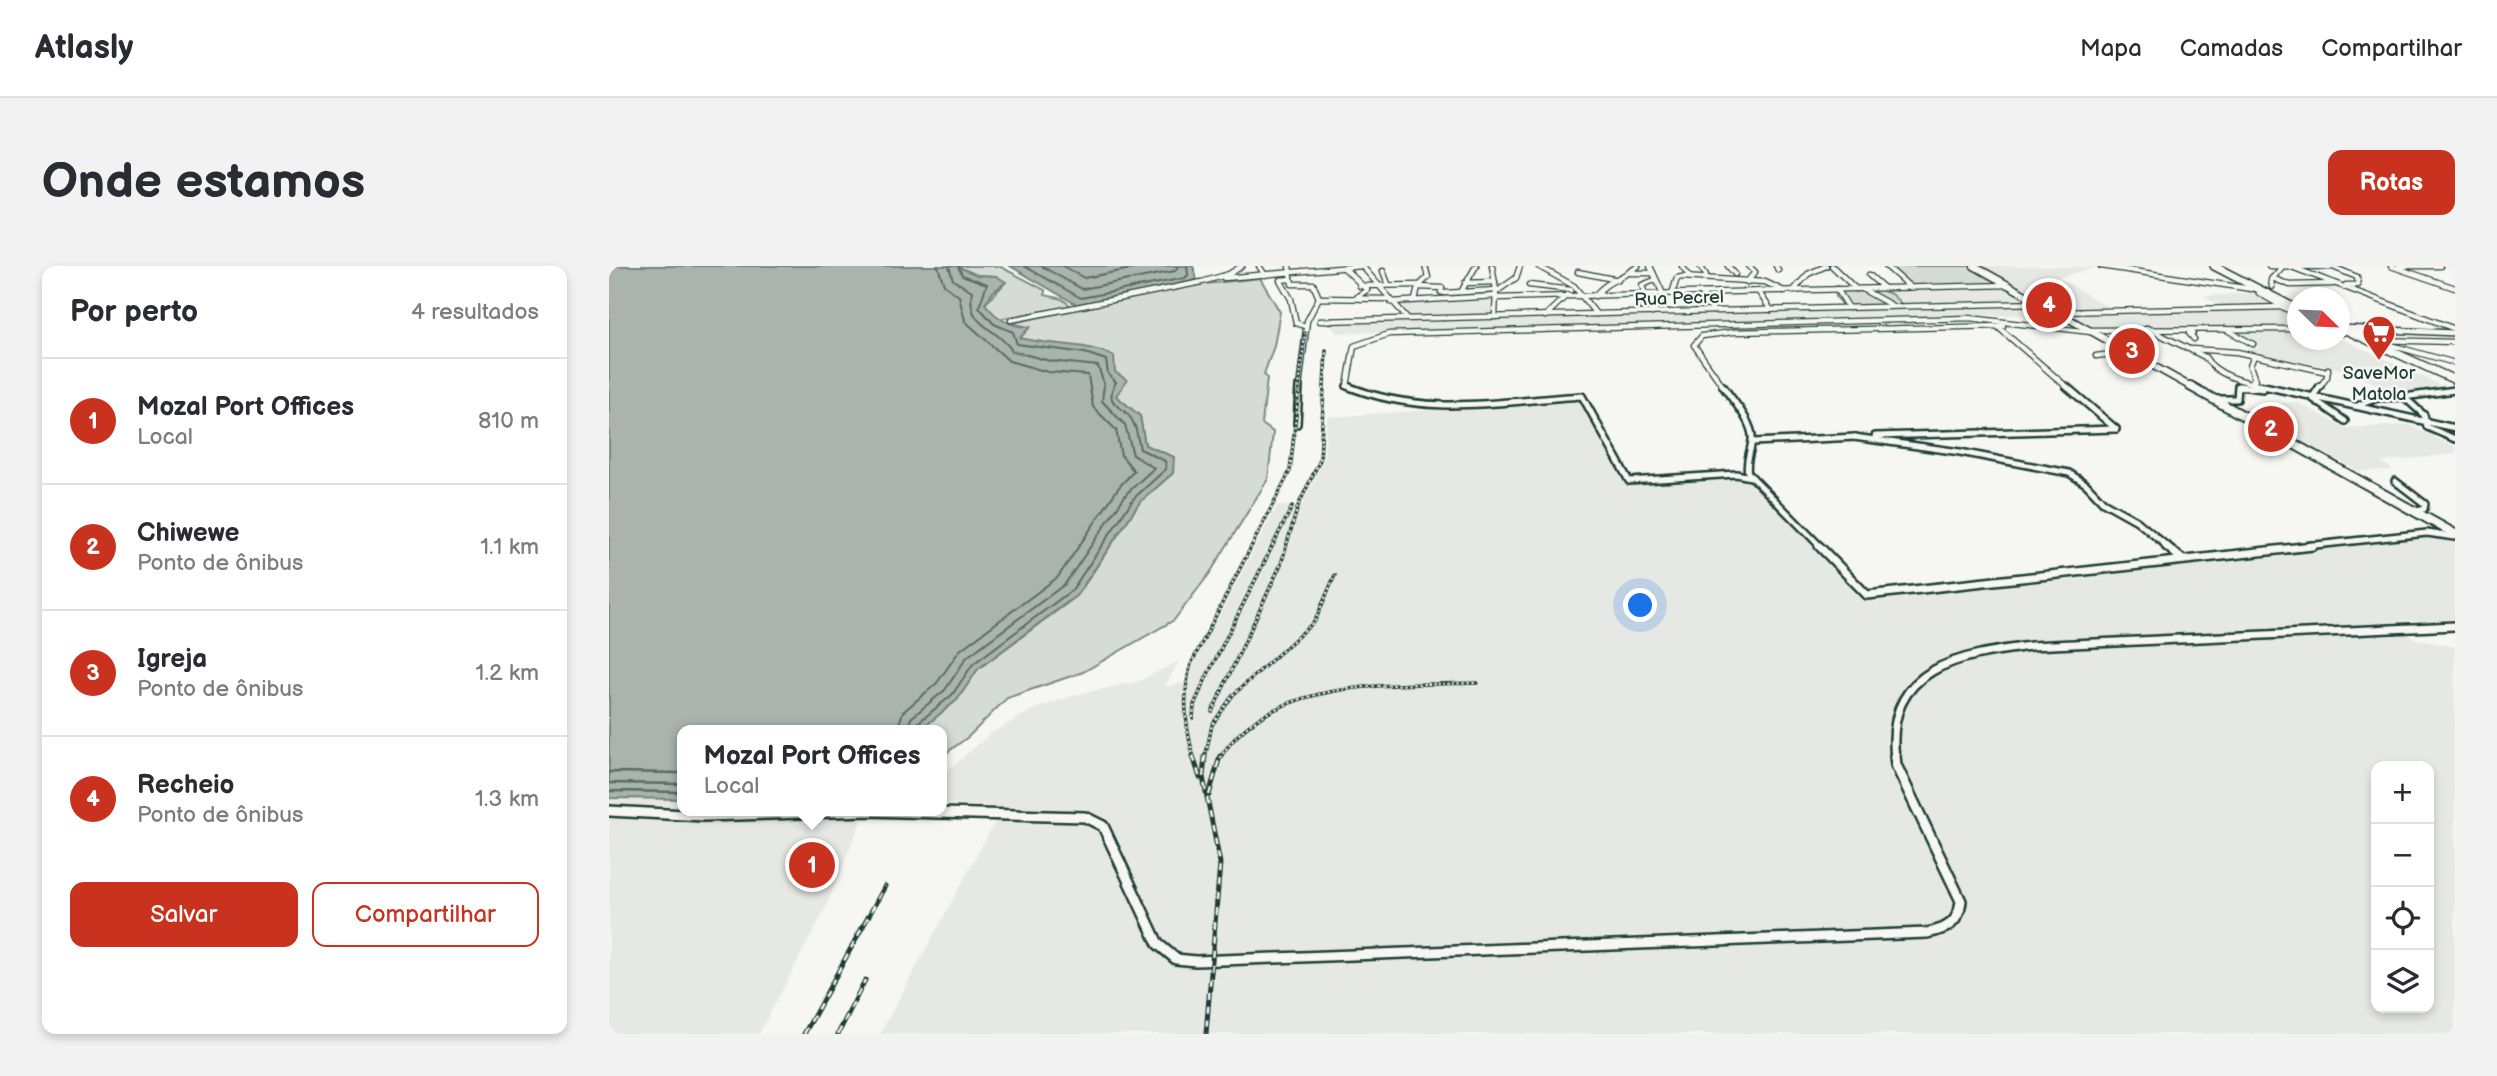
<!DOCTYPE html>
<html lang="pt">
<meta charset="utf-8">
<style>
body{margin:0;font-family:"Balsamiq Sans",sans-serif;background:#f2f2f3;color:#2b2b33}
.controls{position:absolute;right:21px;bottom:21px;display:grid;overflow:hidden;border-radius:14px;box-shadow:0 4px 10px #0003}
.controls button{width:63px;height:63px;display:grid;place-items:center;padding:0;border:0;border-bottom:2px solid #e1e1e2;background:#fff;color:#2b2b33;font:35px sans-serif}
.compass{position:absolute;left:1678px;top:21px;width:63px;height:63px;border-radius:50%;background:#fff;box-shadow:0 4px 10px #0003;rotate:113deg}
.you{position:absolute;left:1032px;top:340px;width:24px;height:24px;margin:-18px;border:5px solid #fff;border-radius:50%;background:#1a73e8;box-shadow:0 0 0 10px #1a73e833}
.badge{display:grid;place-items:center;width:46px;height:46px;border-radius:50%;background:#c8321e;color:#fff;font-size:23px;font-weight:700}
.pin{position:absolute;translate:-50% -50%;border:4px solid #fff;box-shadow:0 2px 7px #0006}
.popup{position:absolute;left:68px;top:459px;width:270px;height:91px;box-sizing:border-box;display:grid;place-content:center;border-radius:14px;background:#fff;filter:drop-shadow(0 2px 5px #0005);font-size:23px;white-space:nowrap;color:#7c7c81}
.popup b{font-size:26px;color:#2b2b33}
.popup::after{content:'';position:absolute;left:50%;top:100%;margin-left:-14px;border:14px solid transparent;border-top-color:#fff}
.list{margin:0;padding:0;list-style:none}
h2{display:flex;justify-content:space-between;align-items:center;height:91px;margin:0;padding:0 28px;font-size:30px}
h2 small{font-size:23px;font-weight:400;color:#7c7c81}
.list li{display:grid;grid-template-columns:46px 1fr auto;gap:21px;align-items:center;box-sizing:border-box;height:126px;padding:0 28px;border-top:2px solid #e1e1e2}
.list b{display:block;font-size:26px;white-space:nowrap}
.list p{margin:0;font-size:23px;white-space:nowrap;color:#7c7c81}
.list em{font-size:23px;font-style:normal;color:#7c7c81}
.actions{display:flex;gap:14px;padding:21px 28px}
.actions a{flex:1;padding:16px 0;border:2px solid #c8321e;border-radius:14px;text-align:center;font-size:24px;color:#c8321e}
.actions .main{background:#c8321e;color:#fff}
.icon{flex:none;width:38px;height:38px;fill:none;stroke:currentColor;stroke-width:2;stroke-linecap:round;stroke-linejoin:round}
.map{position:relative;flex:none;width:1846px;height:768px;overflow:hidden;border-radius:14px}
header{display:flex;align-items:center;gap:42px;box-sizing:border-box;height:98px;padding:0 35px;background:#fff;border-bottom:2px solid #e1e1e2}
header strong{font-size:33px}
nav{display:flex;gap:38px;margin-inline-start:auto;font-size:24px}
.intro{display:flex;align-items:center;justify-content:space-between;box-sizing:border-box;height:168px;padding:0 42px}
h1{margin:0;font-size:49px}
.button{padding:18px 32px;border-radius:14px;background:#c8321e;color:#fff;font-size:24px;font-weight:700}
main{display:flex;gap:42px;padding:0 42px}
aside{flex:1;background:#fff;border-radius:14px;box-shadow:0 4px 10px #0003}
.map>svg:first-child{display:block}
.built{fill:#e6e8e4;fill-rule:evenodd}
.green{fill:#d6dbd6;stroke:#7a8c85;stroke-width:2}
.water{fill:#aab3ae;stroke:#72847d;stroke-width:2}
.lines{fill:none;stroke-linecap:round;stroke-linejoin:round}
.shore-far1{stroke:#576c65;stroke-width:2}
.shore{stroke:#576c65;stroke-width:2.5}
.minor-far3-casing{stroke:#1f3d34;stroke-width:7}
.minor-far2-casing{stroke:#1f3d34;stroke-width:10}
.minor-far1-casing{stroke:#1f3d34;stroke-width:12}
.minor-casing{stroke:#1f3d34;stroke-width:14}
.tertiary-casing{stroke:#1f3d34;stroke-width:8}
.secondary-far1-casing{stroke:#1f3d34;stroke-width:9}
.secondary-casing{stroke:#1f3d34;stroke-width:12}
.trunk-casing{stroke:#1f3d34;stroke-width:10}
.minor-far3{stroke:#f6f6f2;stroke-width:4.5}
.minor-far2{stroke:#f6f6f2;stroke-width:5}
.minor-far1{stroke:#f6f6f2;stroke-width:7}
.minor{stroke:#f6f6f2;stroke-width:9}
.tertiary{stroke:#f6f6f2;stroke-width:5}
.secondary-far1{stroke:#f6f6f2;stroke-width:6}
.secondary{stroke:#f6f6f2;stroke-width:8}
.trunk{stroke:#f6f6f2;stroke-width:7}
.rail-far1-casing{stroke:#1f3d34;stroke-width:3.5}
.rail-casing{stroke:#1f3d34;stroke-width:5}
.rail-far1{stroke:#f6f6f2;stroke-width:2;stroke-dasharray:2.5;stroke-linecap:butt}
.rail{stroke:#f6f6f2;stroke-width:2.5;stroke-dasharray:7;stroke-linecap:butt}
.labels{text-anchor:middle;stroke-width:5;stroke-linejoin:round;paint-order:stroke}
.far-street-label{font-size:18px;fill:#1f3d34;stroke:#f6f6f2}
.far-poi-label{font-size:18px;fill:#1f3d34;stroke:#f6f6f2}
</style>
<header>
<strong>Atlasly</strong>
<nav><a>Mapa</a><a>Camadas</a><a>Compartilhar</a></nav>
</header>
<div class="intro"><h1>Onde estamos</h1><a class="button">Rotas</a></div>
<main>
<aside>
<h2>Por perto<small>4 resultados</small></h2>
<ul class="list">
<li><span class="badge">1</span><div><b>Mozal Port Offices</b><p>Local</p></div><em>810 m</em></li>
<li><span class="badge">2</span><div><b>Chiwewe</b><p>Ponto de ônibus</p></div><em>1.1 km</em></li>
<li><span class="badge">3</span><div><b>Igreja</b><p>Ponto de ônibus</p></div><em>1.2 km</em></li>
<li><span class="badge">4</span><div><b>Recheio</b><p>Ponto de ônibus</p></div><em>1.3 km</em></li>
</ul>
<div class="actions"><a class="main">Salvar</a><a>Compartilhar</a></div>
</aside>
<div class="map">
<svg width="1846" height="768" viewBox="0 0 1846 768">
<rect width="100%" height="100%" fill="#f6f6f2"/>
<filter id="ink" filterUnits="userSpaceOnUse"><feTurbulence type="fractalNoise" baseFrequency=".0143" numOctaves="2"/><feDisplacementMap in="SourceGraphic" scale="14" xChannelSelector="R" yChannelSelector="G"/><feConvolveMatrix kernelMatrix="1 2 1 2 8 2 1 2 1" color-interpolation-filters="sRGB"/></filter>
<g filter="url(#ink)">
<g class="built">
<polygon points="1294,0 1363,0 1442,48 728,67 721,57 799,52 783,36 883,30 888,51 1288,41 1269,24 1327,22"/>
<polygon points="1369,0 1490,1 1443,13 1453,14 1507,46 1618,43 1594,30 1645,27 1688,50 1688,74 1731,72 1842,124 1791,129 1734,103 1637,87 1635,83 1650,82 1612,62 1484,63"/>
<path d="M970,134l45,84 115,-8 13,5 114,118 559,-61 30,4v77l-64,3 24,17 40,8v387h-1575l123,-227 -61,-3v-29l48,-41 44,-25 45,-15 60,-13 40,-20 -14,25 23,-4 8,-23 81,-153h25l22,-47 3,-42zM1767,500h53v242h-53z"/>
<polygon points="1687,136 1737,162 1800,159 1846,181 1846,188 1772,196 1784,204 1749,205 1630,141"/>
<polygon points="0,532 73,533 74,545 256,545 216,643 150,768 0,768"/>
</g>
<g class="green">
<polygon points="347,0 390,0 436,24 436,29 453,33 462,40 389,53 376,38 396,17 387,10 368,9"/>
<polygon points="1276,0 1363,0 1396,19 1305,22"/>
<polygon points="651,12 671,46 665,80 655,108 658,112 653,158 664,166 659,213 601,307 565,354 474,406 398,432 359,471 333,490 332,464 311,464 348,434 369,403 468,330 531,236 564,207 564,191 536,179 531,150 507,130 470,81 444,80 410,72 420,61 402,57 587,19"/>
<polygon points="1270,23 1282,28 1295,40 1237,42 1227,31 1226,24"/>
</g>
<g class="water">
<path d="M0,0h347l21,9 19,1 10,6 -13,10 -8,12c11,14 26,23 45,23l-10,11c31,8 65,4 94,18l1,16 12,8 -11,16 24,20 5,29 29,12 -1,16 -33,29 -63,93 -99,74 -21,31 -37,30h-237l-1,69 -73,-1z"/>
<polygon points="401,0 584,0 588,14 470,40"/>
</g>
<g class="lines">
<g class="shore-far1">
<polyline points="415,0 472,32 576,12 579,9 578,0"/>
<polyline points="432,0 473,23 566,5 569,0"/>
<polyline points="454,0 475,12 538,0"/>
<polyline points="288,464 294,446 328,417 351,384 449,311 510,221 525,205 512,189 507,164 484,141 479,109 439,106 400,95 356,55 350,30 335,19 329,0"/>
<path d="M299,464l3,-12 34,-28 22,-33 98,-73 62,-91 27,-25 -21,-13 -8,-30 -23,-24 2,-17 -6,-18 -48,-5 -38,-10c-15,-25 -46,-23 -40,-60l-19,-11 -4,-14"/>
<path d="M307,464l3,-8 33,-27 21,-31 99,-74 62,-92 32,-29 -1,-8 -25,-12c-2,-8 -3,-20 -7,-27 -9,-19 -31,-14 -17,-40l-8,-8 -2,-14 -21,-7 -68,-9 -4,-12 -19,-8 -15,-17 8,-23 -25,-9 -4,-9"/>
</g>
<g class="shore">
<polyline points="0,506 74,507"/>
<polyline points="0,517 74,518"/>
<polyline points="0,525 74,526"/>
</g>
<defs>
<g id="minor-far3">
<polyline points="650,0 656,9"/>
<polyline points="680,0 683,18 704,18 710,32"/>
<polyline points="753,0 799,53"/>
<polyline points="883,0 887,24 886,51"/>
<polyline points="929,0 965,20 987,48"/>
<polyline points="1041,0 1054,28"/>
<polyline points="1073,0 1081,11"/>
<polyline points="1091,0 1097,9"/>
<polyline points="1119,0 1126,8"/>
<polyline points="1167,0 1169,4"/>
<polyline points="1223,0 1247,23"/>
<polyline points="1277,0 1301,21"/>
<polyline points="1492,0 1642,23"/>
<polyline points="1660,0 1724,1 1748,11 1749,19 1737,19"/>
<polyline points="1680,0 1846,63"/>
<polyline points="1782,0 1846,22"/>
<polyline points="1790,0 1831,0"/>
<polyline points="735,2 758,24 749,30 753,33"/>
<polyline points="774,5 779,18"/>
<polyline points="969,6 1009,14"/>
<polyline points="1021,7 1044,7"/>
<polyline points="1260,9 1275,22"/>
<polyline points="615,12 753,0"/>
<polyline points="1663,12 1681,19 1724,18"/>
<polyline points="682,13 671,14 682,33 687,57 696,60"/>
<polyline points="1138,16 1146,6 1140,0"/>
<polyline points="856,17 886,16"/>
<polyline points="920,19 962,24"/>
<polyline points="751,20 810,19"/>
<polyline points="809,21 833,22 832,26 836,27 887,24"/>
<polyline points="1663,21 1662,14 1673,1"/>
<polyline points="1228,23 1240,42"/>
<polyline points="1253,23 1282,39"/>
<polyline points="1149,25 1162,44"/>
<polyline points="1184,25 1199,8 1217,0"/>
<polyline points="852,26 867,0"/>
<polyline points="887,26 907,12 911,0"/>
<polyline points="1092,27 1104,45"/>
<polyline points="1650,27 1688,49"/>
<polyline points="1063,28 1068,12 1073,11 1156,16 1175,25"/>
<polyline points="1036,29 1033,19 1046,14"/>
<path d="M986,30c9,-14 30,-19 43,-30"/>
<polyline points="888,32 1400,19"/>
<polyline points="806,34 809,21 819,11 816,0"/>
<polyline points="782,36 887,30"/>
<polyline points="1032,41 1040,29"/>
<polyline points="1448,46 1675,41"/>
<polyline points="1043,47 1057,28"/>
<polyline points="936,50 958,29"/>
<polyline points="402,54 593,16 620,8 633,0"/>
<polyline points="711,55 1431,37"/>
<polyline points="1389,61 1459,122"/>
<path d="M1538,62l58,29c11,20 45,26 67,31"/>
<polyline points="1616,63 1644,78"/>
<polyline points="1479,64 1688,63"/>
<polyline points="1750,64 1767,74 1846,76"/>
<polyline points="1582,65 1584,67 1580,67 1585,73"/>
<polyline points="1730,66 1734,67"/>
<polyline points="1774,77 1846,97"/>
<polyline points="1505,78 1529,77"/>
<polyline points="1582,83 1628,86 1718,106"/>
<polyline points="1487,90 1519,86"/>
<polyline points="1643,115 1646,114 1641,100 1645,90"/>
<polyline points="690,122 698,55 710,32 779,33"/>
<polyline points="743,122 738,120 745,80 780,68 1360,52 1482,66"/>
<polyline points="1115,122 1085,79 1093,70 1124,66 1394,60"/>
<polyline points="1629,122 1645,122"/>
<polyline points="1710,122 1718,111 1719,103"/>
</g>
<g id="minor-far2">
<path d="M738,120c80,32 153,15 235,10l47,85 107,-7 15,3"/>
<path d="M1114,120c9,14 31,37 29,54 -1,12 -7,21 -4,33l73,74"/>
<polyline points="1457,120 1507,163"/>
<polyline points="1630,120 1654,123"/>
<polyline points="1655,120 1846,162"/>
<polyline points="1711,120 1703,132 1736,155"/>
<polyline points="1846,124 1795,131 1815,149 1818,161 1846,173"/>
<polyline points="1603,133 1628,133 1629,120"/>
<polyline points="1750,139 1768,132 1795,131"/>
<polyline points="688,158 690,120"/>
<polyline points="1266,170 1507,163"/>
<polyline points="1245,171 1351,186 1460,207 1477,218 1494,236 1528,255 1559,281"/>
<polyline points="1145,176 1247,171"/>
<polyline points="1786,215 1816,238 1815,243 1804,244"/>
<polyline points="1688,281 1818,267 1846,271"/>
</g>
<g id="minor-far1">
<polyline points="1210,280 1258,329 1704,280"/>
<polyline points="1557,280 1574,294"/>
<path d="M1286,492c-11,-91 64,-103 136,-112l424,-20"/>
</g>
<path id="minor" d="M0,545l95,5 163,-5 218,6 18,9 55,118 18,15 20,2 731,-28c20,-4 32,-10 34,-32l-65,-136 -1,-9"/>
<polyline id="tertiary" points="1732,62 1846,67"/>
<polyline id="secondary-far1" points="1365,0 1584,122"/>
<polyline id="secondary" points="1581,120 1846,268"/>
<g id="trunk">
<polyline points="1605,0 1688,43"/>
<polyline points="1730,61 1846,114"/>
</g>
</defs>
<use href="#minor-far3" class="minor-far3-casing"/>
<use href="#minor-far2" class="minor-far2-casing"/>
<use href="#minor-far1" class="minor-far1-casing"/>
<use href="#minor" class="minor-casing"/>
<use href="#tertiary" class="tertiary-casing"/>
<use href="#secondary-far1" class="secondary-far1-casing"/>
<use href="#secondary" class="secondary-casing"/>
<use href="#trunk" class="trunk-casing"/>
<use href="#minor-far3" class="minor-far3"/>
<use href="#minor-far2" class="minor-far2"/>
<use href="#minor-far1" class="minor-far1"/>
<use href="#minor" class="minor"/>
<use href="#tertiary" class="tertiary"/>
<use href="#secondary-far1" class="secondary-far1"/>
<use href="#secondary" class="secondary"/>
<use href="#trunk" class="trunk"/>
<defs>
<g id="rail-far1">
<polyline points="603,446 672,298 689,240 711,194 717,84"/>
<polyline points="584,452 585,439 598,410 683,241"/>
<path d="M585,492c-9,-31 -12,-63 -3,-94l99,-193 15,-138"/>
<polyline points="596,492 603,459 624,429 706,355 726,309"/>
<path d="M611,492c50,-82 173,-72 257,-75"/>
</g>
<g id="rail">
<polyline points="584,490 591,512"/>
<polyline points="596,490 594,511 611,597 597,768"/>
<polyline points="600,529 611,490"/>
<polyline points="195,768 276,620"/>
<polyline points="229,768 256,714"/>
</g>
</defs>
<use href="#rail-far1" class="rail-far1-casing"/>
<use href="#rail" class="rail-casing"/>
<use href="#rail-far1" class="rail-far1"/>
<use href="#rail" class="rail"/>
</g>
</g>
<defs>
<symbol id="supermarket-pin" viewBox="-11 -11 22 30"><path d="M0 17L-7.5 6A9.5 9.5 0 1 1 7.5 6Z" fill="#c8321e" stroke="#f6f6f2"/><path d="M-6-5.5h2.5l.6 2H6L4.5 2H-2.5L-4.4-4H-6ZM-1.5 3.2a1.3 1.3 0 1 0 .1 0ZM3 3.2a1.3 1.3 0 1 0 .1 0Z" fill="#fff"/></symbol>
</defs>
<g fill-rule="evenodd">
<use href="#supermarket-pin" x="1751" y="47" width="38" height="52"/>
</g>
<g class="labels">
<g class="far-street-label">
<text transform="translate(1070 32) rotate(-2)" y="6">Rua Pecrel</text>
</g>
<g class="far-poi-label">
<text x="1770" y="113">SaveMor<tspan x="1770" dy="21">Matola</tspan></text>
</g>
</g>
</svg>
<div class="controls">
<button>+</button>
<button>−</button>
<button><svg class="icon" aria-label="locate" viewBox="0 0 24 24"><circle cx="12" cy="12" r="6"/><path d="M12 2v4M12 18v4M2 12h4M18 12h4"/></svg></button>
<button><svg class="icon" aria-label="layers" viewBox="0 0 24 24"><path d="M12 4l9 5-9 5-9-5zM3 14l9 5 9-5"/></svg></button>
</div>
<svg class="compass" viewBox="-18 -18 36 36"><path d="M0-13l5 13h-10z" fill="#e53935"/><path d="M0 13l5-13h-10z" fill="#7c7c81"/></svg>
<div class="you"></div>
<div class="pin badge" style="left:203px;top:599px">1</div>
<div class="popup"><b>Mozal Port Offices</b>Local</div>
<div class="pin badge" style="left:1662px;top:163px">2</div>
<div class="pin badge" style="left:1523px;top:85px">3</div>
<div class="pin badge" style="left:1440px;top:39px">4</div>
</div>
</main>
